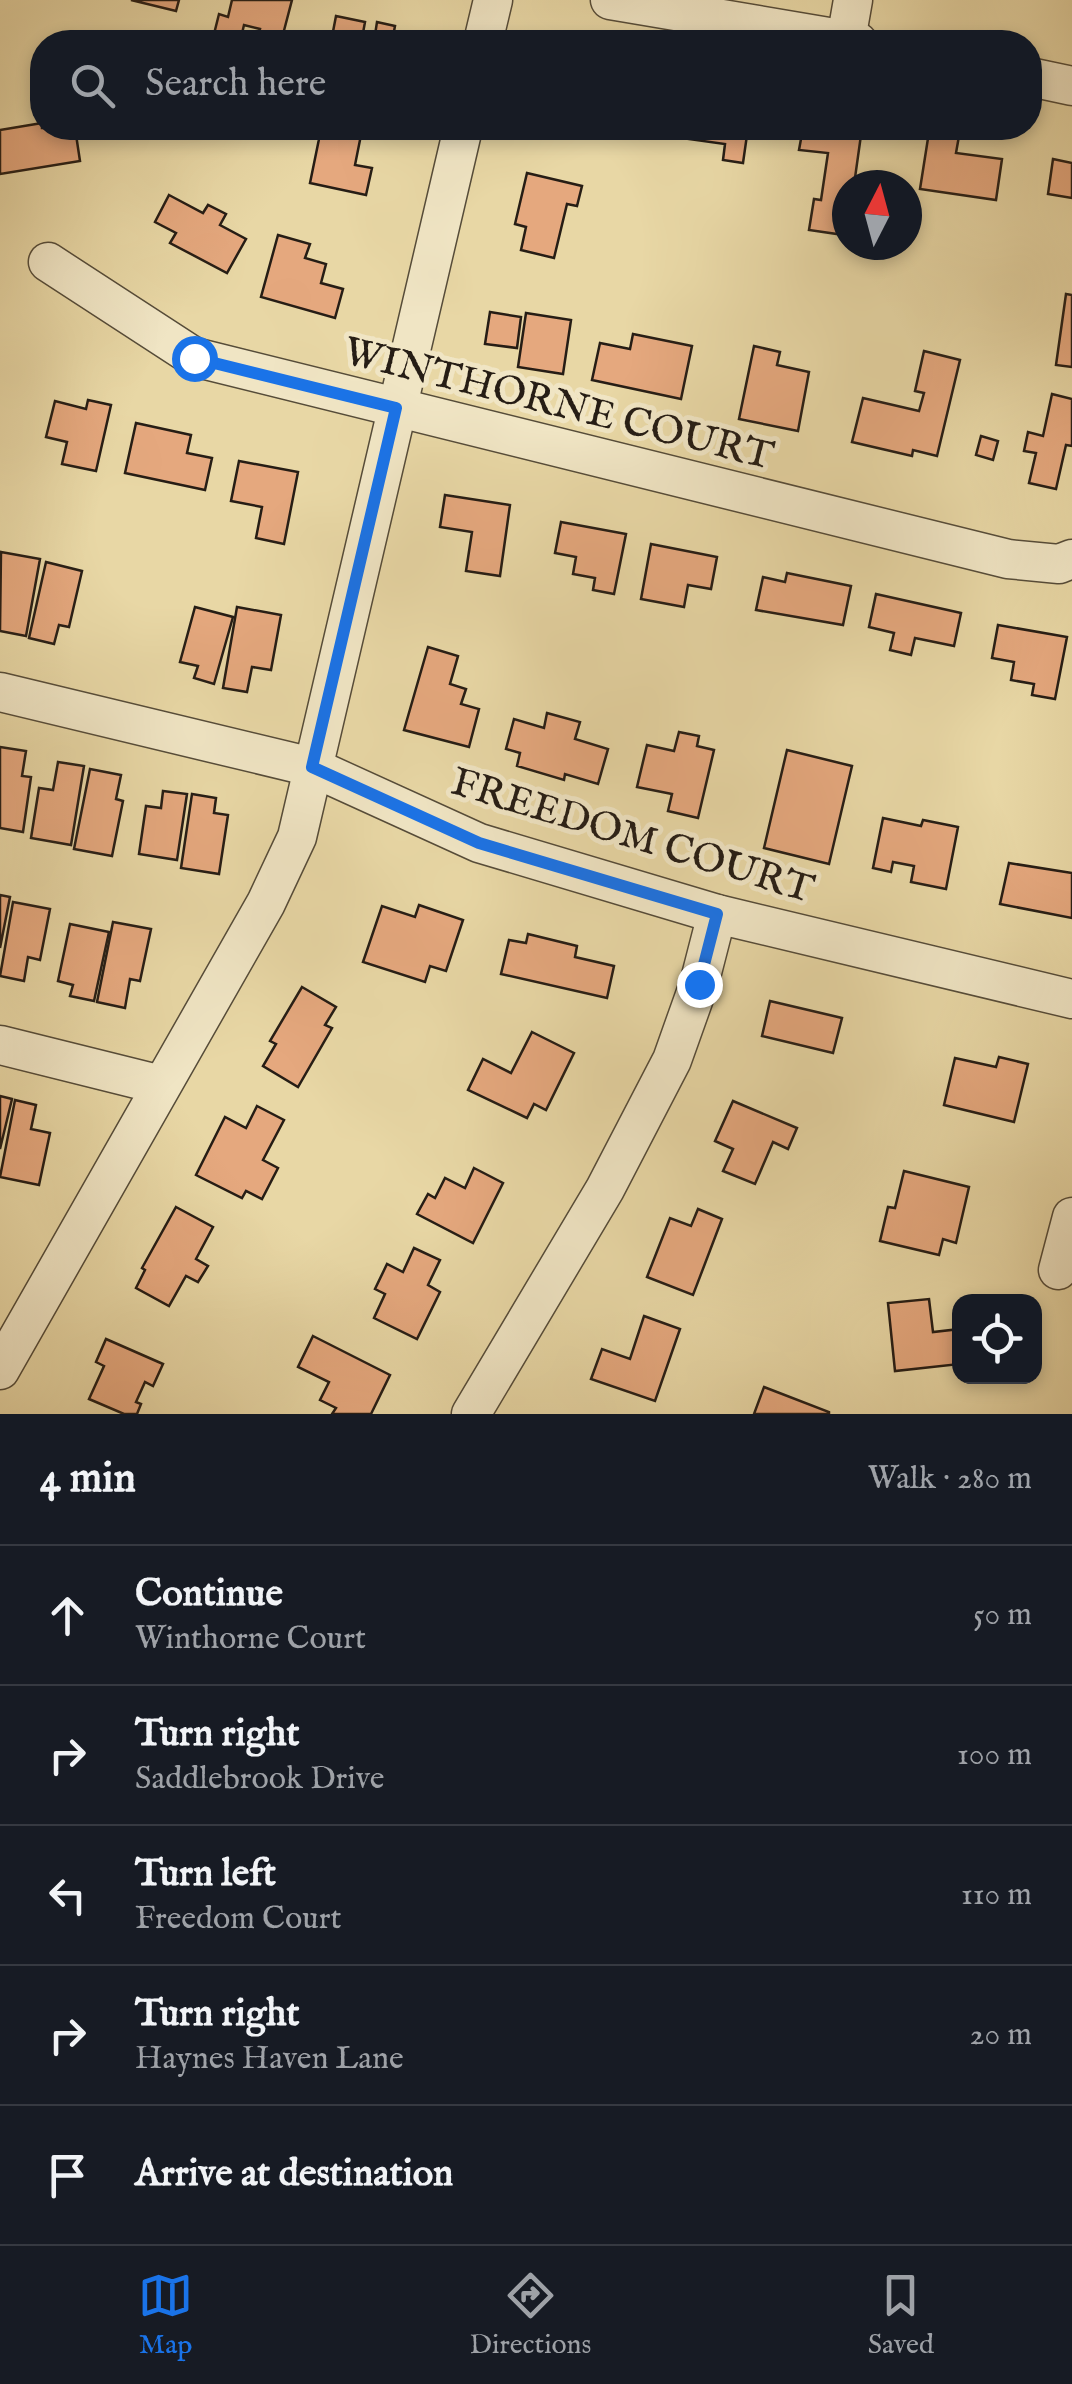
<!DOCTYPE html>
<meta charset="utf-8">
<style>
body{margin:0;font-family:"IM FELL English",serif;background:#242831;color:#f1f3f6}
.controls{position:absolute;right:30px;bottom:30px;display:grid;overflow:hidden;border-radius:20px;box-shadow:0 5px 15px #0003}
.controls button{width:90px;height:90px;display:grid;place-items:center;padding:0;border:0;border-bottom:2px solid #363941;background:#171b24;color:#f1f3f6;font:50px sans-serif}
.compass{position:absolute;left:832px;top:170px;width:90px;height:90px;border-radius:50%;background:#171b24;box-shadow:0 5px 15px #0003;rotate:6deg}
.stop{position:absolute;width:30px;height:30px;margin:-22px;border:8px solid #1a73e8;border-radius:50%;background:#fff}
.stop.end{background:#1a73e8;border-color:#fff;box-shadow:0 2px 10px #0008}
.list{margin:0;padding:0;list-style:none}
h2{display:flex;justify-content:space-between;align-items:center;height:130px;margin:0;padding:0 40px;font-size:42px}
h2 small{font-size:32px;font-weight:400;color:#9ea1a6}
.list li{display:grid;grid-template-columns:65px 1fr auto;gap:30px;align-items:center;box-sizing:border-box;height:140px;padding:0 40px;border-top:2px solid #363941}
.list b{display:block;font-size:38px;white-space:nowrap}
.list p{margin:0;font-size:32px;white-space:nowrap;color:#9ea1a6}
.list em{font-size:32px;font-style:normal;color:#9ea1a6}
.icon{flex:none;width:55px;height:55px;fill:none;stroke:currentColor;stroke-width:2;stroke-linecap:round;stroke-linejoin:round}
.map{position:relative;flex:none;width:1072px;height:1414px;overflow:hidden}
.search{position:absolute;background:#171b24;box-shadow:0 5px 15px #0003;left:30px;right:30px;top:30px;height:110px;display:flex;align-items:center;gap:25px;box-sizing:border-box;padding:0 35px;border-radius:40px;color:#9ea1a6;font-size:38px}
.sheet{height:830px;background:#171b24}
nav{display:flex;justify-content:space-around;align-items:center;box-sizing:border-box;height:140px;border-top:2px solid #363941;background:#171b24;font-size:28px;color:#9ea1a6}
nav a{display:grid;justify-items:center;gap:5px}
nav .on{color:#1a73e8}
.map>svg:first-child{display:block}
.building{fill:#e5a87e;stroke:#261d15;stroke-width:2.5}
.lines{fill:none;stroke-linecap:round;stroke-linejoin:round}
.minor-casing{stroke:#564c39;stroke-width:41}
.minor{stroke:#f0e5c4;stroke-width:38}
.route{stroke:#1a73e8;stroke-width:12}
.labels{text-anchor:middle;stroke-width:10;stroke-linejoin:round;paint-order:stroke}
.street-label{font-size:40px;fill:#261d15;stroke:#f0e5c4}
</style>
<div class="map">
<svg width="1072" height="1414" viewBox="0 0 1072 1414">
<rect width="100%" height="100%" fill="#e8d7a5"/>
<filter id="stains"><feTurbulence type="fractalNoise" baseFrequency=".002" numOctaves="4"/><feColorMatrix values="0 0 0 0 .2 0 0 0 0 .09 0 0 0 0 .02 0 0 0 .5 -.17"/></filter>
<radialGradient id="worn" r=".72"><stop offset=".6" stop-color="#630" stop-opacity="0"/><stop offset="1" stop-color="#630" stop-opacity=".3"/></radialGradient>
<g class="building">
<polygon points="131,0 179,0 176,11"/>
<polygon points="232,0 292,0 281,42 257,40 260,29 244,25 240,42 212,42 219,14 228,17"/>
<polygon points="336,16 365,22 363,33 375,35 377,22 395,26 392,42 331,42"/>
<polygon points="42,123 42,128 75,128 80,161 0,174 0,130"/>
<polygon points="314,128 362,130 355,165 372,168 366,195 310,183 319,139 312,138"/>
<polygon points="668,128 748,128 743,163 723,160 725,144 667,136"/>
<polygon points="803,128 862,128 854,185 847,185 847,197 843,196 837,234 809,230 814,199 821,200 828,153 799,150"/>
<polygon points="929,132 959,136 956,153 1002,159 996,200 920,189"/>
<polygon points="1053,159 1072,163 1072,198 1048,194"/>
<polygon points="527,173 582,186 577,206 567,204 554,258 521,250 526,227 515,224"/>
<polygon points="169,195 203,213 208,205 226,214 220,225 246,239 227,273 170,243 176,233 155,222"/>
<polygon points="278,235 310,244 305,258 326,264 321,283 343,289 335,318 261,297"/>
<polygon points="1066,294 1072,295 1072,367 1056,365"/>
<polygon points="490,312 521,317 517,348 485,344"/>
<polygon points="526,313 571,320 563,374 518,367"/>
<polygon points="633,334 692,346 681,399 592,380 600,343 630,349"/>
<polygon points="754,346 780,352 777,365 809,372 798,431 739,419"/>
<polygon points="924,351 960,360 937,456 913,450 912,456 852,442 863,398 919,411 924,393 915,391"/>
<polygon points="1052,394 1072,399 1072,446 1066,445 1056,489 1029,483 1036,453 1024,451 1028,432 1043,436"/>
<polygon points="88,400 111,405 96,471 62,464 67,442 46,437 55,401 86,409"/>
<polygon points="136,423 191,435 187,453 212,458 205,490 125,473"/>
<polygon points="981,436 998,441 993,460 976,455"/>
<polygon points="239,461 298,472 284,544 256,538 262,507 231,501"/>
<polygon points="445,495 510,505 500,576 466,571 472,532 440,527"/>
<polygon points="561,522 626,534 614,594 593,590 595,578 573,574 576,557 555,553"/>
<polygon points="651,544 717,557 711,589 688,585 684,607 641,599"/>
<polygon points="1,552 40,559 26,636 0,631"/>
<polygon points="46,562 82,571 69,627 59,625 54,644 29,638"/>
<polygon points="787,573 851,586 843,625 756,610 763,577 785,582"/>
<polygon points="876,594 961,613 954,646 915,638 911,655 890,650 894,633 869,627"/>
<polygon points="195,607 233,617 214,684 194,678 198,666 180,662"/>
<polygon points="237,607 281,615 271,670 252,667 247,692 223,688"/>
<polygon points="998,625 1067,637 1055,699 1032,695 1034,684 1011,680 1014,662 992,658"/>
<polygon points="428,647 458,656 450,684 466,689 461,704 479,709 469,747 404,730"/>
<polygon points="547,713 580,722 575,739 608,749 598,784 565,774 564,780 517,766 520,753 506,749 514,719 544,728"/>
<polygon points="679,732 699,736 697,746 714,750 698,818 668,811 672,794 637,787 647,745 674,751"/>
<polygon points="0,747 26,751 22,776 31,777 23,832 0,828"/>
<polygon points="787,750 852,766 829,864 764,848"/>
<polygon points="58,762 84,766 71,845 31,838 39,788 53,790"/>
<polygon points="90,769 121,775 116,799 123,801 112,856 74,849"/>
<polygon points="163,791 187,794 177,860 139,854 146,806 161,808"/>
<polygon points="192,794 216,798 214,813 228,815 219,874 181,868"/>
<polygon points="883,818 921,826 923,820 958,827 946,889 911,882 914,866 893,862 891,872 873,868"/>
<polygon points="1009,863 1072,873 1072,918 1000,904"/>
<polygon points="0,895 10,897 0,948"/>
<polygon points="13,902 50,909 40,960 28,957 24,981 0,976"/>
<polygon points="419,905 463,920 446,971 430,966 425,982 363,962 382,906 415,917"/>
<polygon points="113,922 151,929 140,981 130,979 125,1008 97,1002"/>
<polygon points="70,924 109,932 94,1001 70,996 73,985 58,981"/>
<polygon points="528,934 577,946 575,957 614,966 607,998 501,974 509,940 526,943"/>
<polygon points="302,987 336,1007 325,1025 332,1028 298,1087 263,1066 276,1044 270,1041"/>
<polygon points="770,1001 842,1018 833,1053 762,1036"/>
<polygon points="532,1032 574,1053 546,1110 534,1104 527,1118 468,1090 483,1059 511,1073"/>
<polygon points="999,1057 1028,1064 1014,1122 944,1105 955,1058 996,1067"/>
<polygon points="0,1096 12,1099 0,1149"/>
<polygon points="15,1100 36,1105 31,1129 50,1133 39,1185 0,1177"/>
<polygon points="733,1101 797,1128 788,1149 773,1142 755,1184 723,1171 733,1149 715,1141"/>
<polygon points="257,1106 284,1120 263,1160 278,1168 262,1199 246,1191 242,1198 196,1175 225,1117 246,1128"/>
<polygon points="474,1168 503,1183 473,1243 417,1214 428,1194 435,1198 445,1178 465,1188"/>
<polygon points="904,1171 969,1187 956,1243 943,1239 939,1255 880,1241 888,1207 895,1208"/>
<polygon points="176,1207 213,1227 196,1259 208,1266 198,1282 186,1276 169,1306 136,1288 145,1270 142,1268"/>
<polygon points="698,1209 722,1219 693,1295 647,1277 670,1218 691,1226"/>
<polygon points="414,1248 440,1260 428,1285 440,1292 417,1339 374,1318 385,1294 375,1289 387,1264 403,1272"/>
<polygon points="929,1299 933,1332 960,1329 960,1364 895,1371 888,1303"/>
<polygon points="644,1316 680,1329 655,1401 591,1379 602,1349 630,1359"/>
<polygon points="313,1336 390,1375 371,1414 332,1414 336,1408 320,1400 329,1382 298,1367"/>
<polygon points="106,1339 163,1364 153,1386 145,1382 136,1402 141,1404 137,1414 124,1414 89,1399 104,1366 96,1362"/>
<polygon points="764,1387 829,1412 829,1414 754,1414"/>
</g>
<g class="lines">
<defs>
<g id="minor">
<polyline points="610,0 858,42"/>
<polyline points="846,40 853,0"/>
<polyline points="483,42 493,0"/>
<polyline points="1030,77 1072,86"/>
<polyline points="48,262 194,357 1008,559 1059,564 1072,559"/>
<polyline points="0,692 312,767 479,843 717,914 1072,999"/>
<polyline points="0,1045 161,1085"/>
<polyline points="1058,1270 1072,1217"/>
<polyline points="0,1370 266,903 297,837 463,128"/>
<polyline points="471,1414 605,1189 672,1060 699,984 717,914"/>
</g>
</defs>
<use href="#minor" class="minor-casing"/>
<use href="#minor" class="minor"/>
</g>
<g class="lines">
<polyline class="route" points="194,358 396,408 312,767 479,843 717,914 699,984"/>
</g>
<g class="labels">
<g class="street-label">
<text transform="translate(559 402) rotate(14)" y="14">WINTHORNE COURT</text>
<text transform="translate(633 834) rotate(17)" y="14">FREEDOM COURT</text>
</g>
</g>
<rect width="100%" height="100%" filter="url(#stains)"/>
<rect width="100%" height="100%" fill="url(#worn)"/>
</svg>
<div class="controls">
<button><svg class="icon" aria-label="locate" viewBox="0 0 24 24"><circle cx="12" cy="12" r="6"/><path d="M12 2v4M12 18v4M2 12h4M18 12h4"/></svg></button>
</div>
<svg class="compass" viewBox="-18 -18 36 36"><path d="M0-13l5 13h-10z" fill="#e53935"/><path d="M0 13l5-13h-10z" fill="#9ea1a6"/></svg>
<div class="stop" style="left:194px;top:358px"></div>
<div class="stop end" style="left:699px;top:984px"></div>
<div class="search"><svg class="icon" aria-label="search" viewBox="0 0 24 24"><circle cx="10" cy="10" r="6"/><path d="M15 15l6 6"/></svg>Search here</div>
</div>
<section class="sheet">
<h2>4 min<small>Walk · 280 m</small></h2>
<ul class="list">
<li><svg class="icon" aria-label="ahead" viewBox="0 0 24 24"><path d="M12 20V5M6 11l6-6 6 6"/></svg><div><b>Continue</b><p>Winthorne Court</p></div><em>50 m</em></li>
<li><svg class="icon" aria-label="right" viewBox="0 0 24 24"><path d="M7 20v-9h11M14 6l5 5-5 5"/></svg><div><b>Turn right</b><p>Saddlebrook Drive</p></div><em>100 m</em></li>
<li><svg class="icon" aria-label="left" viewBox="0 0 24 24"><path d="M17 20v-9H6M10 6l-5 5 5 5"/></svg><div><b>Turn left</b><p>Freedom Court</p></div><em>110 m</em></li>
<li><svg class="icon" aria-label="right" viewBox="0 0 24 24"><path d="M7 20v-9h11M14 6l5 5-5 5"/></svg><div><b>Turn right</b><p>Haynes Haven Lane</p></div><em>20 m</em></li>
<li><svg class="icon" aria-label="arrive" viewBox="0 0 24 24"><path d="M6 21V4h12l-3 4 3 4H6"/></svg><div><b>Arrive at destination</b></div></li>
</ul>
</section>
<nav>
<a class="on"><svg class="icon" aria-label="map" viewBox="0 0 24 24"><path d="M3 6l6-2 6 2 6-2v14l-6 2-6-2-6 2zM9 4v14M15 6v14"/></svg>Map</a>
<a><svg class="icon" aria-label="directions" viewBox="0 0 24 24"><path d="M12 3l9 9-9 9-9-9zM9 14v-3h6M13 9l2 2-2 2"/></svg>Directions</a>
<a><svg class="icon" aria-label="saved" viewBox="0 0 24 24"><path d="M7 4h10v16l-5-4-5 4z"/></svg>Saved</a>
</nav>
